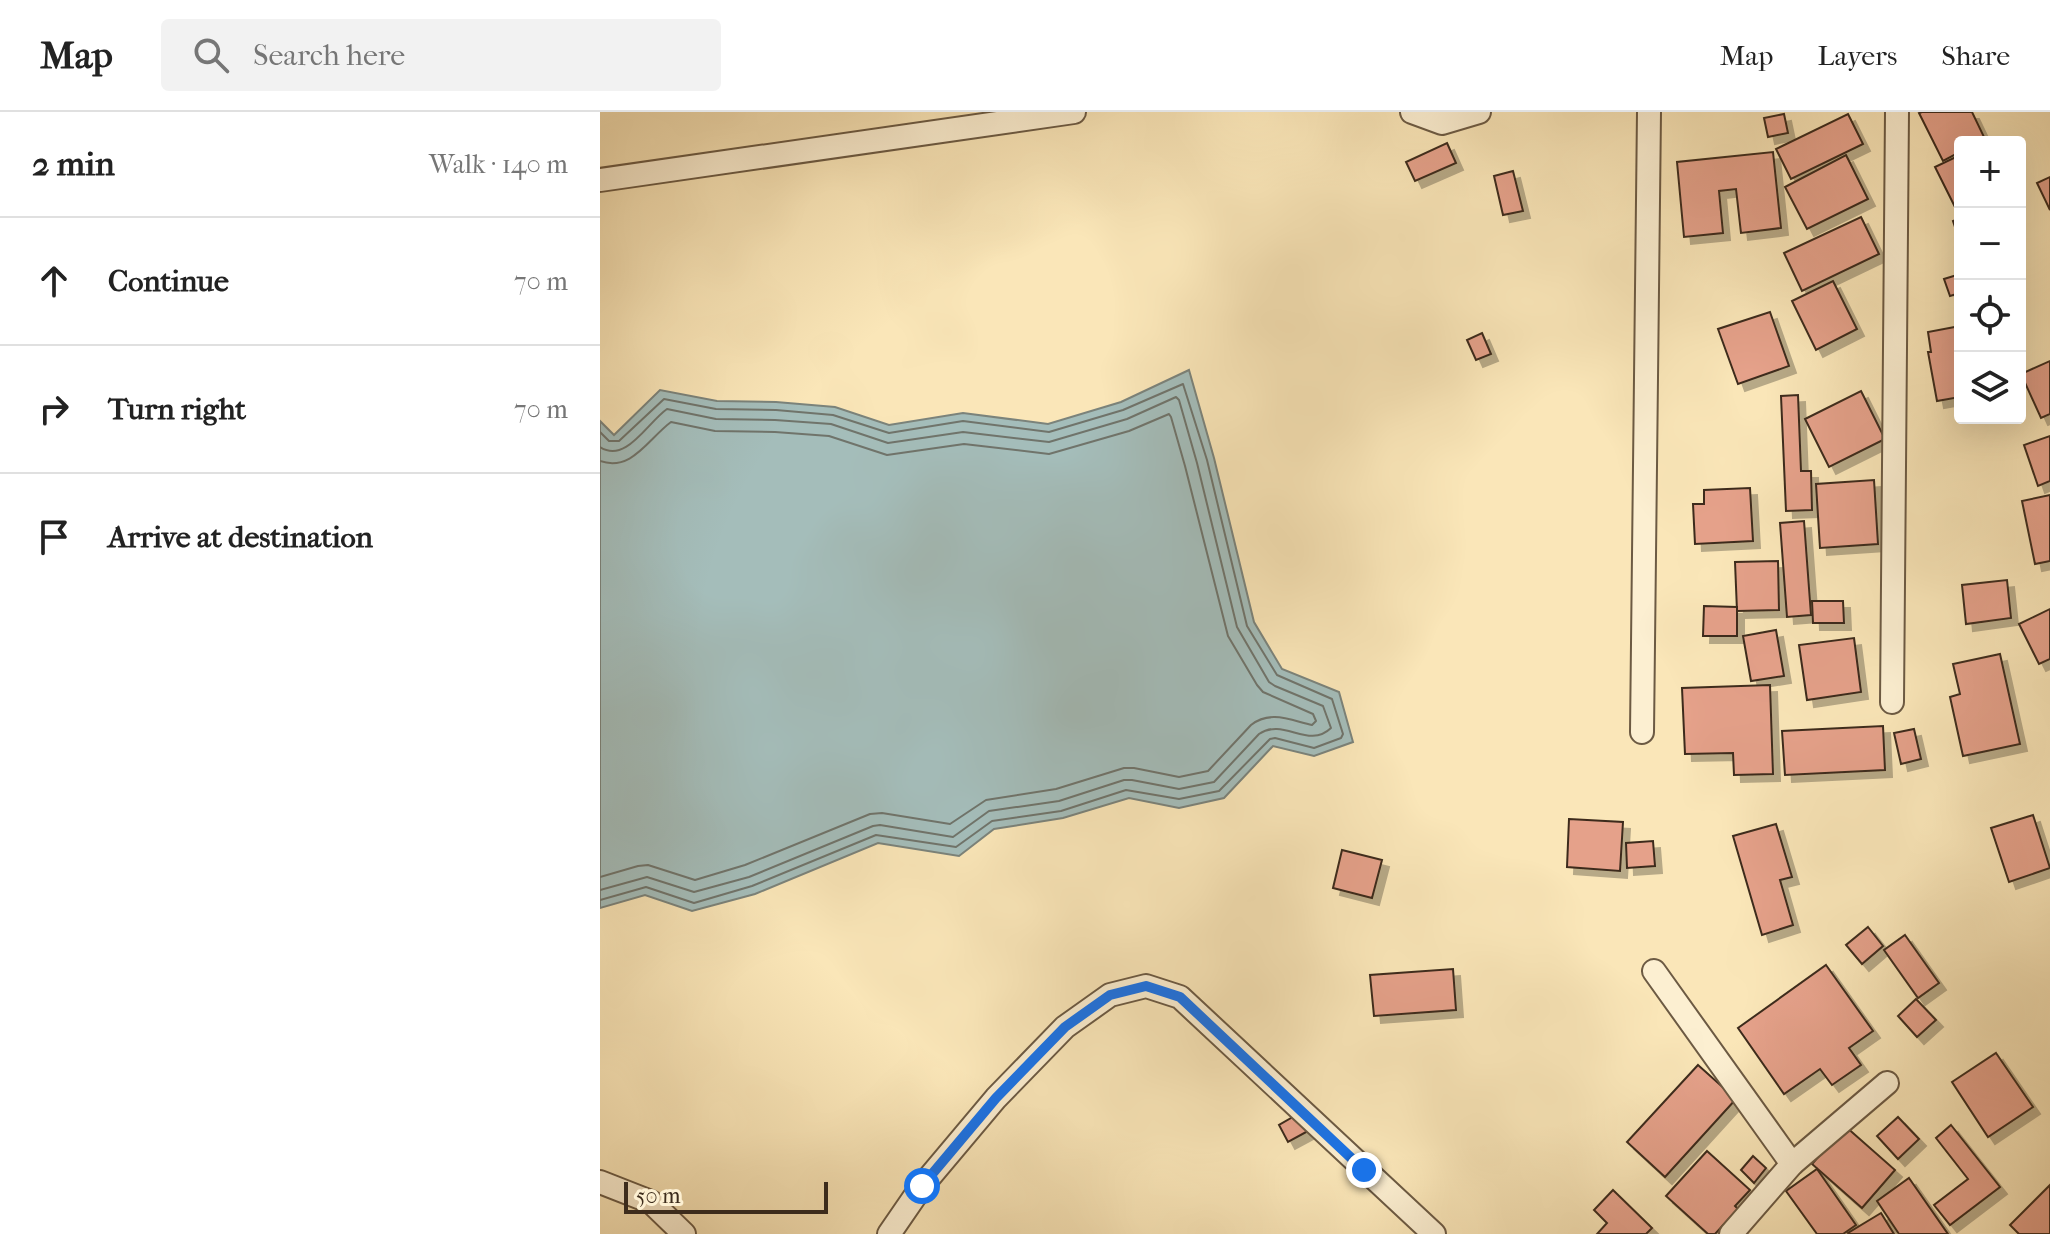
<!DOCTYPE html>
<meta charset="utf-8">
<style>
body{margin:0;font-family:"IM FELL French Canon",serif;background:#f2f2f2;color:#222}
.controls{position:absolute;right:24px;top:24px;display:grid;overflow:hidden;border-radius:8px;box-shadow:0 8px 32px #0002}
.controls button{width:72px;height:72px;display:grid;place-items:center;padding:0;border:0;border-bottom:2px solid #e0e0e0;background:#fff;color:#222;font:40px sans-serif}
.scale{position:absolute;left:24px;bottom:20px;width:204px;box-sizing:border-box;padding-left:8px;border:4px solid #3d2c1c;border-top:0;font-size:22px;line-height:28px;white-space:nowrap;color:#3d2c1c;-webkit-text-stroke:6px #fcefd1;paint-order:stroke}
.stop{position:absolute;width:24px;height:24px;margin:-18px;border:6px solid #1a73e8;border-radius:50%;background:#fff}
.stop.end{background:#1a73e8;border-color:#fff;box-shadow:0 2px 8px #0008}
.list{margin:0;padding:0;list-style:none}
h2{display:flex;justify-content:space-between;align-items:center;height:104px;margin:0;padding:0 32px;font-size:34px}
h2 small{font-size:26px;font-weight:400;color:#767676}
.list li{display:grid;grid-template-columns:52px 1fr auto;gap:24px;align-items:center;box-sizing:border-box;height:128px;padding:0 32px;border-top:2px solid #e0e0e0}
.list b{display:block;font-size:30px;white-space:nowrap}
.list em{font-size:26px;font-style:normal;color:#767676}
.icon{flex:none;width:44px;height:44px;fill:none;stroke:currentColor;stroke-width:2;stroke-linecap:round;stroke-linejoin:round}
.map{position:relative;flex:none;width:1450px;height:1122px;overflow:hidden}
header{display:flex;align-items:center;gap:48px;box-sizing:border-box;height:112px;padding:0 40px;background:#fff;border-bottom:2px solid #e0e0e0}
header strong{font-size:38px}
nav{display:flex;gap:44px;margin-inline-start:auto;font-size:28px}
.search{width:560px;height:72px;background:#f2f2f2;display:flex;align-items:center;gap:20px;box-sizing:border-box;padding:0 28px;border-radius:8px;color:#767676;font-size:30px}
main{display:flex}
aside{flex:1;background:#fff}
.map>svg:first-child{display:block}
.water{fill:#a4bdba;stroke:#7b837b;stroke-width:2}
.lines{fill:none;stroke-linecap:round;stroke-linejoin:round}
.shore{stroke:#70746b;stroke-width:2}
.building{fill:#e5a18a;stroke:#3d2c1c;stroke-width:2;filter:url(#shadow)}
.street-casing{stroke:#6c5a43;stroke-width:26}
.street{stroke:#fcefd1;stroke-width:22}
.route{stroke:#1a73e8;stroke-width:10}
</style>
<header>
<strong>Map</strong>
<div class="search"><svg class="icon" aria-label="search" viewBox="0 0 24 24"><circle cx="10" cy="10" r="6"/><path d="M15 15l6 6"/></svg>Search here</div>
<nav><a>Map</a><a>Layers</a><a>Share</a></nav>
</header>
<main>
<aside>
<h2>2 min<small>Walk · 140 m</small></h2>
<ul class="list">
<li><svg class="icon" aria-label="ahead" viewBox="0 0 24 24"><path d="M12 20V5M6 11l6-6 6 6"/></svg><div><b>Continue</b></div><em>70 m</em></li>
<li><svg class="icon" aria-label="right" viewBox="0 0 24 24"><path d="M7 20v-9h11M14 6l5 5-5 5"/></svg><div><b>Turn right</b></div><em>70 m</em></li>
<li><svg class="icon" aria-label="arrive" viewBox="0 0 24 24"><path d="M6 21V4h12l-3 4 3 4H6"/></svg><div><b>Arrive at destination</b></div></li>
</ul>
</aside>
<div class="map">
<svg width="1450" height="1122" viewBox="0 0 1450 1122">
<defs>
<filter id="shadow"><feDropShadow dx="7" dy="7" stdDeviation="0" flood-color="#0004"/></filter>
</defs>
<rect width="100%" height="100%" fill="#fae6b8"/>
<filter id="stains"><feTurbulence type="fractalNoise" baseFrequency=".0025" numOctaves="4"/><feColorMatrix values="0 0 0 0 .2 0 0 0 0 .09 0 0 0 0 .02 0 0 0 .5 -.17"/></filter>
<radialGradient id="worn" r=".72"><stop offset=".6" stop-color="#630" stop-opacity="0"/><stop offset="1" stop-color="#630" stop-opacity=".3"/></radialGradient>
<polygon class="water" points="589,258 614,346 654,510 682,557 739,580 753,630 714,644 673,634 624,686 579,696 529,686 463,706 394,717 359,744 278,731 155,782 92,799 45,783 0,796 0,309 14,323 60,278 117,289 176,290 235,295 289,313 363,301 448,312 521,290"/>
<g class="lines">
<g class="shore">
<polyline points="0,320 9,329 19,329 64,287 116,297 176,298 233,303 289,321 363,309 449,320 523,298 583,272 607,348 647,514 677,563 732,587 743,622 741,626 714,636 675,626 670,627 619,679 579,687 526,678 461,699 392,709 356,735 276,723 152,774 94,791 46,775 0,788"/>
<path d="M0,335c26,17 47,-24 67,-38l49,10 59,1 56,4 57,19 75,-11 86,10 78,-23 49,-22 3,3 18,63 40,164 32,55 6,4 48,20 8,22c-23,22 -47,-11 -72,6l-45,48 -35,7 -47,-9h-8l-65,21 -70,10 -36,26 -73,-12 -7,1 -124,51 -55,15 -47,-15 -47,13"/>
<path d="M0,349c32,11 48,-22 71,-39l44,9 60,1 54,4 58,19 77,-11 85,10 80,-23 40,-17 2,3 14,49 43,170 29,49 6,7 50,22 3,7 -4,4c-22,-5 -42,-15 -61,0l-43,46 -29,6 -45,-9h-10l-68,21 -70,11 -36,24 -68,-11 -12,1 -125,51 -50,15 -47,-15 -10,1 -38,11"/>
</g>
</g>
<g class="building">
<polygon points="1322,0 1372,0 1385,27 1380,30 1360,30 1360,40 1343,49 1319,1"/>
<polygon points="1184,2 1188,21 1168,25 1164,6"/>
<polygon points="1248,2 1263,32 1191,67 1176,37"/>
<polygon points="847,31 856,51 815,69 806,50"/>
<polygon points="1173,40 1181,116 1141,121 1136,77 1119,79 1123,121 1084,125 1077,50"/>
<polygon points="1246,43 1268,87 1207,117 1185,75"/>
<polygon points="1360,43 1360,96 1356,97 1335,55"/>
<polygon points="913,59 923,99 903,103 894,64"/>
<polygon points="1450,65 1450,98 1437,71"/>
<polygon points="1261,105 1279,142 1202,179 1184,141"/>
<polygon points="1360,106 1360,130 1353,109"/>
<polygon points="1360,162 1360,181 1350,184 1344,167"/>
<polygon points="1233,169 1257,217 1216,238 1192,189"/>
<polygon points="1170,200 1189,254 1138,272 1118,217"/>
<polygon points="1360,214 1360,285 1337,289 1328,240 1331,240 1328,220"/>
<polygon points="882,221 891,242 876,248 867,228"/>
<polygon points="1450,249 1450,302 1441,306 1421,262"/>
<polygon points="1261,279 1285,327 1229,355 1205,307"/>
<polygon points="1198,283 1201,359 1211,359 1212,398 1186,399 1181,284"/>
<polygon points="1450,324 1450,369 1438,374 1424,333"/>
<polygon points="1274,368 1278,432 1220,436 1216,372"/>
<polygon points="1150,376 1153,429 1095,432 1093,392 1104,392 1104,378"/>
<polygon points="1450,383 1450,449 1435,452 1422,389"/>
<polygon points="1204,409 1211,503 1187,505 1180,411"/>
<polygon points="1178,449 1179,498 1137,499 1135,450"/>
<polygon points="1407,468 1411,506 1366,512 1362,473"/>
<polygon points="1212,489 1243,489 1244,511 1213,511"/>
<polygon points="1104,494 1137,495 1137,524 1103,524"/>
<polygon points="1450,497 1450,547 1439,552 1419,512"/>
<polygon points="1176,518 1184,564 1151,569 1143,524"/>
<polygon points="1254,526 1261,580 1207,588 1199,533"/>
<polygon points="1400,542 1420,632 1363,644 1350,585 1360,582 1353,552"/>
<polygon points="1170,573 1173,662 1134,663 1133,641 1085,642 1082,576"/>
<polygon points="1283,614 1285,658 1185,663 1182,619"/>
<polygon points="1314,617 1321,647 1301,652 1294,621"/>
<polygon points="1433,703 1450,756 1409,770 1391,716"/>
<polygon points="969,707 1023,710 1020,759 967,755"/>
<polygon points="1176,712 1192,765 1180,768 1193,813 1162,823 1133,724"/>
<polygon points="1053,729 1055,754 1027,756 1026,731"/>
<polygon points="742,738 782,748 772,786 733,776"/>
<polygon points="1268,815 1283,834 1262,852 1246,833"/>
<polygon points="1305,823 1339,871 1318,886 1284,838"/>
<polygon points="1226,853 1273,919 1249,936 1261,953 1232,973 1220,957 1184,982 1138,916"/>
<polygon points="853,857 856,898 774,904 770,863"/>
<polygon points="1316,887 1336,908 1317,925 1298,904"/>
<polygon points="1396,941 1433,995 1388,1025 1352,970"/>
<polygon points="1098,953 1136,987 1065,1065 1027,1030"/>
<polygon points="698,1002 708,1019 688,1030 679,1013"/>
<polygon points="1298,1005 1319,1027 1298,1047 1277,1024"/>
<polygon points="1351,1013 1400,1075 1350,1113 1334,1093 1368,1067 1336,1026"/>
<polygon points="1245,1014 1295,1058 1262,1096 1212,1052"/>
<polygon points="1107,1039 1150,1078 1135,1094 1138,1097 1115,1122 1108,1122 1066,1084"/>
<polygon points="1153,1044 1166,1056 1154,1071 1141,1058"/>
<polygon points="1217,1057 1256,1113 1243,1122 1217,1122 1186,1079"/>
<polygon points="1309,1066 1348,1122 1299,1122 1277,1089"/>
<polygon points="1450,1073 1450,1122 1419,1122 1410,1113"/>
<polygon points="1013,1078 1052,1116 1046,1122 997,1122 1007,1111 994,1098"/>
<polygon points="1281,1101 1294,1122 1249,1122 1248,1121"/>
</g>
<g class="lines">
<defs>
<g id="street">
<polyline points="812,0 842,11 879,0"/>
<polyline points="0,68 474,0"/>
<polyline points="1292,590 1297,0"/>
<polyline points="1042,620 1049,0"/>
<polyline points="1054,859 1192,1052"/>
<polyline points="0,1070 51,1090 84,1122"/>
<polyline points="289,1122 322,1074 396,986 465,915 510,883 546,874 580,885 834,1122"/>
<polyline points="1131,1122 1192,1052 1287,971"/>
</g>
</defs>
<use href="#street" class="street-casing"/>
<use href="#street" class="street"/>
</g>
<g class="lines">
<polyline class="route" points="322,1074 396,986 465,915 510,883 546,874 580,885 764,1058"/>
</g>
<rect width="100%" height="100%" filter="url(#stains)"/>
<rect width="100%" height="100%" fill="url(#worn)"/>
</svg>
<div class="controls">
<button>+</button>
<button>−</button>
<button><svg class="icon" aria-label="locate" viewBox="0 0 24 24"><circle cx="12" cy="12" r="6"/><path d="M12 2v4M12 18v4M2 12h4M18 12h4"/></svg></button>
<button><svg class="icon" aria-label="layers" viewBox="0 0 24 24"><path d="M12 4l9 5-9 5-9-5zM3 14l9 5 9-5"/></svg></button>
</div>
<div class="scale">50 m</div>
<div class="stop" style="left:322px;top:1074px"></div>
<div class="stop end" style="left:764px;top:1058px"></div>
</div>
</main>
